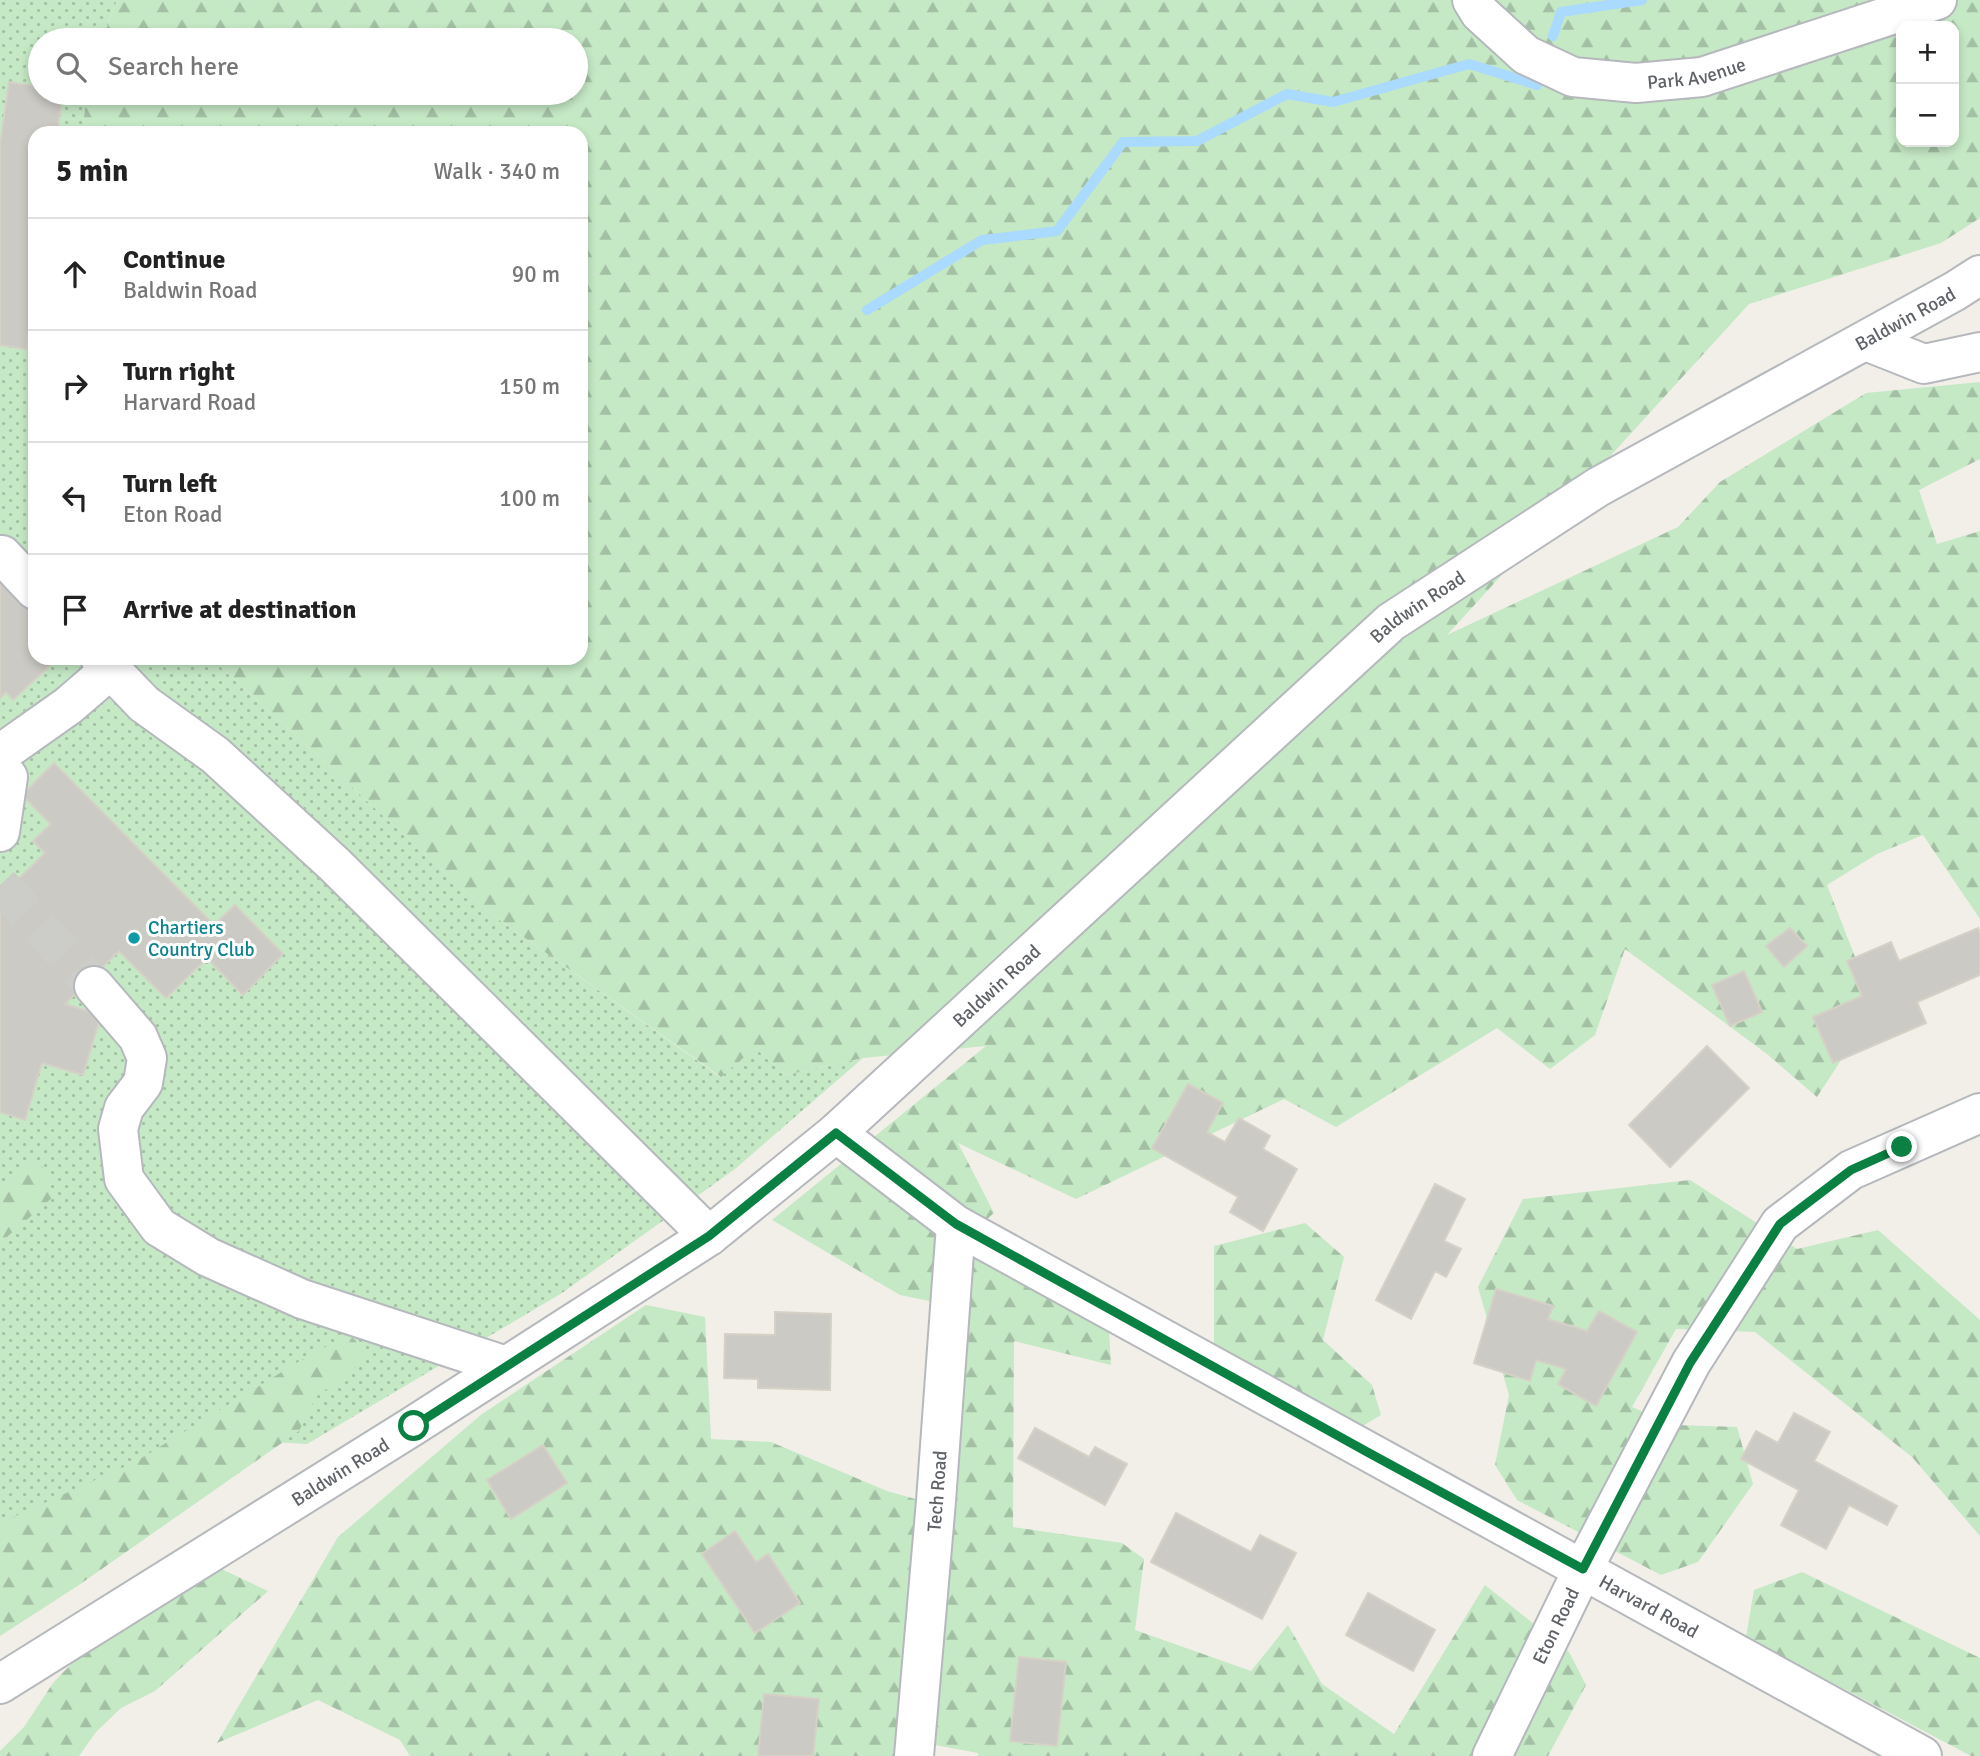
<!DOCTYPE html>
<meta charset="utf-8">
<style>
body{margin:0;font-family:Signika,sans-serif;background:#f2f2f2;color:#222}
.controls{position:absolute;right:21px;top:21px;display:grid;overflow:hidden;border-radius:14px;box-shadow:0 4px 10px #0003}
.controls button{width:63px;height:63px;display:grid;place-items:center;padding:0;border:0;border-bottom:2px solid #e0e0e0;background:#fff;color:#222;font:35px sans-serif}
.stop{position:absolute;width:21px;height:21px;margin:-16px;border:5px solid #0b8043;border-radius:50%;background:#fff}
.stop.end{background:#0b8043;border-color:#fff;box-shadow:0 2px 7px #0008}
.list{margin:0;padding:0;list-style:none}
h2{display:flex;justify-content:space-between;align-items:center;height:91px;margin:0;padding:0 28px;font-size:30px}
h2 small{font-size:23px;font-weight:400;color:#767676}
.list li{display:grid;grid-template-columns:46px 1fr auto;gap:21px;align-items:center;box-sizing:border-box;height:112px;padding:0 28px;border-top:2px solid #e0e0e0}
.list b{display:block;font-size:26px;white-space:nowrap}
.list p{margin:0;font-size:23px;white-space:nowrap;color:#767676}
.list em{font-size:23px;font-style:normal;color:#767676}
.icon{flex:none;width:38px;height:38px;fill:none;stroke:currentColor;stroke-width:2;stroke-linecap:round;stroke-linejoin:round}
.map{position:relative;flex:none;width:1980px;height:1756px;overflow:hidden}
.search{position:absolute;background:#fff;box-shadow:0 4px 10px #0003;left:28px;top:28px;width:560px;height:77px;display:flex;align-items:center;gap:18px;box-sizing:border-box;padding:0 24px;border-radius:38px;color:#767676;font-size:26px}
.panel{position:absolute;background:#fff;box-shadow:0 4px 10px #0003;left:28px;top:126px;width:560px;height:539px;border-radius:21px}
.map>svg:first-child{display:block}
.grass{fill:url(#grass-dots)}
.forest{fill:url(#forest-firs);fill-rule:evenodd}
.lines{fill:none;stroke-linecap:round;stroke-linejoin:round}
.stream{stroke:#aadaff;stroke-width:10}
.building{fill:#cccac5;stroke:#d6d1c6;stroke-width:2}
.minor-tunnel{stroke:#ccccc8;stroke-width:38;stroke-dasharray:38 19;stroke-linecap:butt}
.minor-casing{stroke:#b5b8bc;stroke-width:42}
.minor{stroke:#fff;stroke-width:38}
.route{stroke:#0b8043;stroke-width:9}
.culture-dot{fill:#0f9aa8;stroke:#fff;stroke-width:2.5}
.labels{text-anchor:middle;stroke-width:6;stroke-linejoin:round;paint-order:stroke}
.street-label{font-size:19px;fill:#5f6368;stroke:#fff}
.culture-label{font-size:19px;fill:#0d838f;stroke:#fff;text-anchor:start}
</style>
<div class="map">
<svg width="1980" height="1756" viewBox="0 0 1980 1756">
<defs>
<pattern id="grass-dots" width="8" height="8" patternUnits="userSpaceOnUse" patternTransform="scale(1.75)"><rect width="8" height="8" fill="#c5e8c5"/><path d="M2 2h.1M6 6h.1" fill="none" stroke="#a3c0a4" stroke-width="1.8" stroke-linecap="round"/></pattern>
<pattern id="forest-firs" width="22" height="20" patternUnits="userSpaceOnUse" patternTransform="scale(1.75)"><rect width="22" height="20" fill="#c5e8c5"/><path d="M5 1l3.5 6h-7zM16 11l3.5 6h-7z" fill="#a3c0a4"/></pattern>
</defs>
<rect width="100%" height="100%" fill="#f1efe8"/>
<polygon class="grass" points="0,0 117,0 102,40 40,40 40,93 87,93 82,133 35,133 35,658 211,658 487,911 720,1077 755,1048 786,1075 863,1058 735,1169 562,1293 307,1444 240,1440 0,1582"/>
<g class="forest">
<path d="M117,0h1863v218l-39,25 -192,61 -302,331 231,-108 42,-45 146,-89 114,-11v77l-61,31 18,54 43,-13v388l-57,-84 -46,19 -50,31 48,123 -58,89 -50,-43 -142,-105 -30,86 -45,34 -53,-41 -161,99 -52,-28 -208,100 -118,-56 36,70 -29,25 144,93 2,34 -97,-24 -1,186 109,16 22,16 -9,71 116,41 37,-46 34,59 72,50 91,-149 84,67 17,33 -38,71h-570v-3l-43,-8 -7,11h-518l-10,-16 -82,-40 -101,43 121,-206 144,-123 164,-109 59,12 6,122 60,3 116,49 63,18 14,-201 -64,-13 -128,-75 214,-174 -123,12 -77,17 -31,-27 -34,29 -234,-166 -276,-253h370v-525h-499l5,-40h489v-53h-474zM1901,26h53v116h-53z"/>
<polygon points="33,1160 44,1168 53,1197 0,1243 0,1186"/>
<polygon points="1690,1180 1797,1249 1878,1230 1980,1320 1980,1536 1912,1457 1755,1332 1676,1329 1632,1407 1675,1425 1737,1427 1753,1484 1698,1562 1661,1575 1517,1500 1495,1465 1509,1395 1478,1287 1523,1199"/>
<polygon points="1305,1223 1344,1257 1323,1340 1372,1385 1381,1415 1354,1431 1214,1347 1214,1246"/>
<polygon points="350,1335 370,1356 316,1397 299,1431 76,1587 0,1636 0,1523 135,1462 311,1354"/>
<polygon points="215,1566 268,1591 155,1691 121,1708 96,1732 79,1756 0,1756 0,1751 24,1727 53,1683 79,1656 110,1640"/>
<polygon points="1802,1572 1980,1658 1980,1756 1971,1756 1746,1637 1754,1590"/>
</g>
<g class="lines">
<g class="stream">
<polyline points="1553,36 1561,12 1642,0"/>
<polyline points="867,310 982,240 1057,231 1123,142 1197,141 1287,94 1333,102 1469,64 1537,85"/>
</g>
</g>
<g class="building">
<polygon points="9,82 40,87 40,93 63,93 57,133 35,133 35,285 26,349 0,345 0,145"/>
<polygon points="0,578 35,615 35,658 58,658 13,700 6,692 0,698"/>
<polygon points="54,763 214,925 235,905 283,954 243,995 207,958 166,998 119,951 65,1004 101,1015 83,1075 42,1063 25,1120 0,1112 0,897 45,853 33,841 51,824 22,795"/>
<polygon points="1790,928 1807,946 1784,967 1766,946"/>
<polygon points="1978,928 1980,934 1980,975 1917,1002 1926,1023 1833,1063 1813,1017 1862,996 1847,961 1891,942 1899,961"/>
<polygon points="1744,971 1762,1012 1730,1026 1712,985"/>
<polygon points="1707,1046 1749,1088 1670,1167 1629,1125"/>
<polygon points="1188,1084 1223,1103 1207,1132 1225,1142 1239,1118 1270,1136 1263,1149 1297,1169 1263,1231 1230,1212 1238,1197 1152,1148"/>
<polygon points="1435,1184 1465,1199 1444,1241 1461,1249 1446,1277 1435,1271 1411,1319 1376,1300"/>
<polygon points="1496,1289 1553,1306 1548,1319 1587,1331 1599,1311 1637,1332 1596,1406 1558,1384 1566,1369 1536,1360 1530,1381 1474,1363"/>
<polygon points="775,1312 831,1314 830,1390 758,1388 758,1379 724,1378 725,1334 775,1335"/>
<polygon points="1794,1413 1830,1432 1814,1461 1897,1506 1887,1525 1849,1505 1826,1549 1781,1525 1799,1490 1741,1459 1756,1431 1778,1443"/>
<polygon points="1035,1428 1089,1457 1095,1447 1127,1464 1105,1505 1018,1458"/>
<polygon points="543,1445 567,1483 511,1519 487,1480"/>
<polygon points="1176,1513 1251,1552 1260,1535 1296,1553 1262,1619 1151,1562"/>
<polygon points="735,1531 756,1562 768,1554 800,1603 755,1633 702,1554"/>
<polygon points="1368,1593 1435,1630 1413,1671 1346,1635"/>
<polygon points="1019,1657 1066,1662 1057,1746 1010,1741"/>
<polygon points="764,1694 819,1699 813,1756 758,1756"/>
</g>
<g class="lines">
<polyline class="minor-tunnel" points="0,885 94,986"/>
<defs>
<g id="minor">
<path id="s1" d="M1472,0l8,13 46,42 47,22 63,6 66,-6 235,-77"/>
<polyline points="1866,341 1924,364 1980,352"/>
<polyline points="2,555 35,590"/>
<polyline points="100,658 144,704 215,755 334,864 709,1236"/>
<polyline points="0,754 68,706 111,669"/>
<polyline points="0,767 8,777 0,832"/>
<polyline points="94,986 138,1037 147,1058 143,1083 124,1108 118,1129 124,1179 159,1227 208,1257 302,1299 506,1366"/>
<path id="s2" d="M836,1133l120,92 966,531"/>
<path id="s3" d="M0,1684l413,-258 296,-190 127,-103 555,-511 207,-135 357,-196 25,-16"/>
<path id="s4" d="M914,1756l22,-255 20,-276"/>
<path id="s5" d="M1492,1756l91,-187 108,-206 89,-139 71,-54 129,-57"/>
</g>
</defs>
<use href="#minor" class="minor-casing"/>
<use href="#minor" class="minor"/>
</g>
<g class="lines">
<polyline class="route" points="414,1426 709,1236 836,1133 956,1224 1369,1453 1583,1569 1690,1363 1780,1224 1851,1170 1902,1147"/>
</g>
<circle class="culture-dot" cx="134" cy="938" r="7"/>
<g class="labels">
<g class="street-label">
<text dy="7" stroke="none"><textPath href="#s1" startOffset="254">Park Avenue</textPath></text>
<text dy="7" stroke="none"><textPath href="#s3" startOffset="2354">Baldwin Road</textPath></text>
<text dy="7" stroke="none"><textPath href="#s3" startOffset="1787">Baldwin Road</textPath></text>
<text dy="7" stroke="none"><textPath href="#s3" startOffset="1220">Baldwin Road</textPath></text>
<text dy="7" stroke="none"><textPath href="#s3" startOffset="401">Baldwin Road</textPath></text>
<text dy="7" stroke="none"><textPath href="#s4" startOffset="266">Tech Road</textPath></text>
<text dy="7" stroke="none"><textPath href="#s2" startOffset="942">Harvard Road</textPath></text>
<text dy="7" stroke="none"><textPath href="#s5" startOffset="145">Eton Road</textPath></text>
</g>
<g class="culture-label">
<text x="148" y="934">Chartiers<tspan x="148" dy="22">Country Club</tspan></text>
</g>
</g>
</svg>
<div class="controls">
<button>+</button>
<button>−</button>
</div>
<div class="stop" style="left:414px;top:1426px"></div>
<div class="stop end" style="left:1902px;top:1147px"></div>
<div class="search"><svg class="icon" aria-label="search" viewBox="0 0 24 24"><circle cx="10" cy="10" r="6"/><path d="M15 15l6 6"/></svg>Search here</div>
<section class="panel">
<h2>5 min<small>Walk · 340 m</small></h2>
<ul class="list">
<li><svg class="icon" aria-label="ahead" viewBox="0 0 24 24"><path d="M12 20V5M6 11l6-6 6 6"/></svg><div><b>Continue</b><p>Baldwin Road</p></div><em>90 m</em></li>
<li><svg class="icon" aria-label="right" viewBox="0 0 24 24"><path d="M7 20v-9h11M14 6l5 5-5 5"/></svg><div><b>Turn right</b><p>Harvard Road</p></div><em>150 m</em></li>
<li><svg class="icon" aria-label="left" viewBox="0 0 24 24"><path d="M17 20v-9H6M10 6l-5 5 5 5"/></svg><div><b>Turn left</b><p>Eton Road</p></div><em>100 m</em></li>
<li><svg class="icon" aria-label="arrive" viewBox="0 0 24 24"><path d="M6 21V4h12l-3 4 3 4H6"/></svg><div><b>Arrive at destination</b></div></li>
</ul>
</section>
</div>
